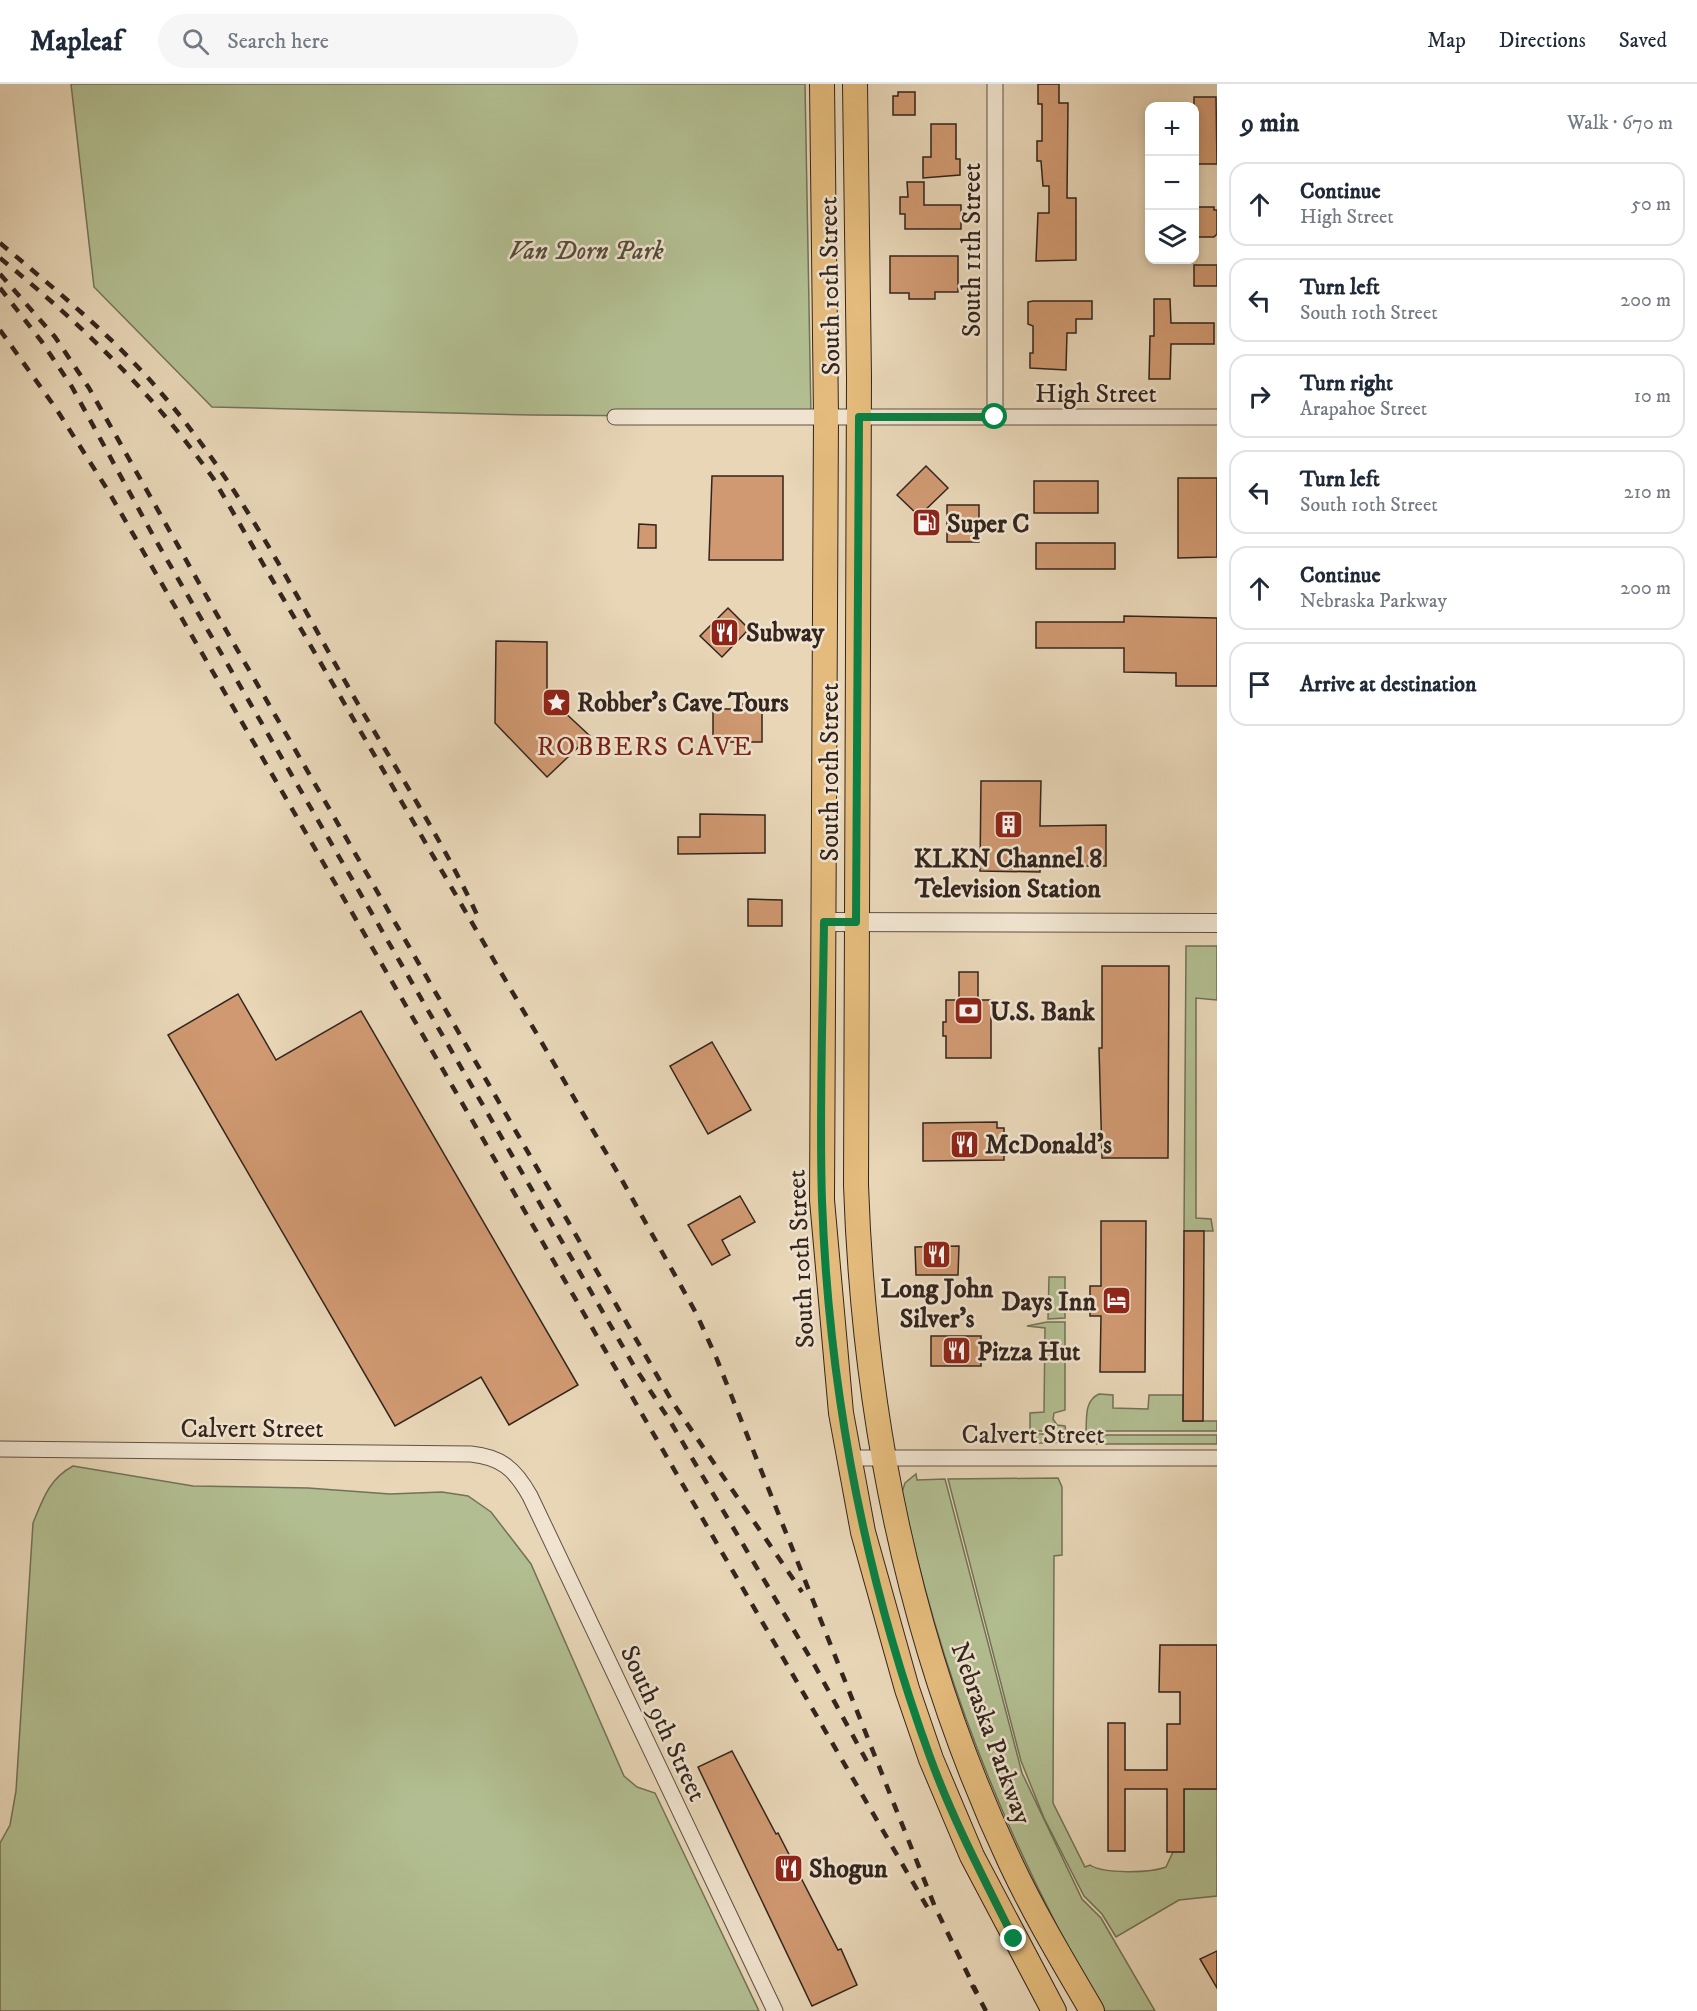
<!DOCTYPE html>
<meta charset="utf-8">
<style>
body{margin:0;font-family:"IM FELL DW Pica",serif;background:#f6f6f7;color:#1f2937}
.controls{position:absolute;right:18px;top:18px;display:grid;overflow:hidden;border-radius:12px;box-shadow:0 3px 9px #0003}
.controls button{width:54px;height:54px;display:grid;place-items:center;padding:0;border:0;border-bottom:2px solid #e0e1e3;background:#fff;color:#1f2937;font:30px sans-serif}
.stop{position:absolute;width:18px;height:18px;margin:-14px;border:4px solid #0b8043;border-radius:50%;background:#fff}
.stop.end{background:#0b8043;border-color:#fff;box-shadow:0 2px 6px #0008}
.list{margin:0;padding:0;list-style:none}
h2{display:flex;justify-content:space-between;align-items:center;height:78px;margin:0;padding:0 24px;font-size:26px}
h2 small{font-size:20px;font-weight:400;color:#747a83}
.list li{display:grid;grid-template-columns:39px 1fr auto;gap:18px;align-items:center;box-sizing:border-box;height:84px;margin:0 12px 12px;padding:0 12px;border:2px solid #e0e1e3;border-radius:18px}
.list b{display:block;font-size:22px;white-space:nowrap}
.list p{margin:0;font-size:20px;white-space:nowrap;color:#747a83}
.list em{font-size:20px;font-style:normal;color:#747a83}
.icon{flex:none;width:33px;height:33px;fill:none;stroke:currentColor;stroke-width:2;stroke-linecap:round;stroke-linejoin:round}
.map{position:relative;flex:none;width:1217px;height:1927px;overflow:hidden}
header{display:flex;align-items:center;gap:36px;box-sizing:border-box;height:84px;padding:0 30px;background:#fff;border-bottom:2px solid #e0e1e3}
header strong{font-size:28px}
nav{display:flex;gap:33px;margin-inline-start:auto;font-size:21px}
.search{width:420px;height:54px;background:#f6f6f7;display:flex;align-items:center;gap:15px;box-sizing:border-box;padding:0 21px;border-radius:33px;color:#747a83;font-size:22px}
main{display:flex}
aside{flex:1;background:#fff}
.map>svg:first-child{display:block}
.green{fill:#b2be91;stroke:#727258;stroke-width:1.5}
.building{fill:#d09971;stroke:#33251e;stroke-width:1.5}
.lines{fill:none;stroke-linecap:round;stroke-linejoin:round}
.minor-casing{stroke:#605144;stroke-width:17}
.tertiary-casing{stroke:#605144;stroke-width:20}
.primary-casing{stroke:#33251e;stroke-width:26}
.minor{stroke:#f0e4d0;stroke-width:15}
.tertiary{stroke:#f0e4d0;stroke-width:18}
.primary{stroke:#e4bb7c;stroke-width:24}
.rail{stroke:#33251e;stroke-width:4.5;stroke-dasharray:10 10;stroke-linecap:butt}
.route{stroke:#0b8043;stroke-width:8}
.labels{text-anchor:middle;stroke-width:5;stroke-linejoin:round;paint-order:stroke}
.park-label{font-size:26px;font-style:italic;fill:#534b3b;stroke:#f0e4d0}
.street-label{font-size:26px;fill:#33251e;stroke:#f0e4d0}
.poi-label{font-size:26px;font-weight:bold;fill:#33251e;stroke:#f0e4d0;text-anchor:start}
.neighbourhood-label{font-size:27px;letter-spacing:1.5px;fill:#7a1f14;stroke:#f0e4d0}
</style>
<header>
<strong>Mapleaf</strong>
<div class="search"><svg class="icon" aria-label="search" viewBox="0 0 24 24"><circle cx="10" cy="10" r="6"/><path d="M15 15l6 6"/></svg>Search here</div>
<nav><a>Map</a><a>Directions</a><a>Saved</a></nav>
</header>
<main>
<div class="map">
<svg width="1217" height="1927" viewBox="0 0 1217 1927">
<rect width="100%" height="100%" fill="#e8d6b7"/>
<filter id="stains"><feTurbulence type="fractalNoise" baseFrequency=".00333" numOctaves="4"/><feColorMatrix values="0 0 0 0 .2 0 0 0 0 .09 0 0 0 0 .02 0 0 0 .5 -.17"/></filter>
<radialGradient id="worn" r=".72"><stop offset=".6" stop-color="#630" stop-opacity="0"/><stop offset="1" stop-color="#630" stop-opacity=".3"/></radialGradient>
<g class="green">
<polygon points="71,0 805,0 811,333 532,331 212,323 94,203"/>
<polygon points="1186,862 1217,862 1217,916 1196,914 1196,1134 1211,1135 1213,1147 1184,1147"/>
<polygon points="1049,1193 1065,1193 1065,1234 1048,1235"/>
<polygon points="1047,1238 1065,1238 1065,1326 1054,1329 1053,1335 1057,1341 1065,1342 1066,1347 1030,1347 1030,1329 1044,1328 1045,1244 1027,1242"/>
<path d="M1099,1310l14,1v13l35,1 1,-14h34v26h34v10h-131c1,-13 -2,-30 13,-37z"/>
<polygon points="1029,1350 1066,1350 1062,1357 1054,1359 1036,1359"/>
<polygon points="1086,1351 1217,1351 1217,1360 1097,1360 1089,1356"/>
<path d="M73,1382l120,20 115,2 82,6 52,-2 26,4 23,16 40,52 93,212 13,11 18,6 104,218h-759v-168l10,-18 6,-34 17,-268c10,-24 16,-44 40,-57z"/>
<path d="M916,1390l1,6 28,-1 77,294 60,126 19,19 54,93h-51c-95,-162 -164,-334 -202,-519l3,-9z"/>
<path d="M1058,1394l4,9v68l-8,1 -1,247 32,64 5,-2c13,9 61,8 76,2l7,-15 11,-1v-62h33v107l-38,4 -63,37 -14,-23 -18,-18 -40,-78 -23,-57 -73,-282z"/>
</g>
<g class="building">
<polygon points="1038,0 1059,0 1059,19 1068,19 1067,114 1076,114 1076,176 1036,177 1038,129 1049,129 1049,102 1043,102 1041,77 1037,77 1037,57 1042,57 1042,20 1038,20"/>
<polygon points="898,8 915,8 915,31 893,31 893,12 898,12"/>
<polygon points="1194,13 1216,13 1217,80 1194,80"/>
<polygon points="931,40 956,40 956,75 960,75 960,91 923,94 923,73 931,73"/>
<polygon points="907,98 924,98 924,121 961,121 961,145 905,145 905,130 900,130 900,113 908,113"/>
<polygon points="1194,123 1214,123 1214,126 1217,126 1217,150 1214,153 1194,153"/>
<polygon points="890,172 958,172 958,208 935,208 935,215 909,215 909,209 890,209"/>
<rect x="1194" y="181" width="23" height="21"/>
<polygon points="1154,215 1170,215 1171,239 1214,239 1214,260 1171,260 1170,295 1149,295 1150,252 1154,252"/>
<polygon points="1033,217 1092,217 1092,235 1076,235 1076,249 1067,249 1066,286 1030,284 1030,269 1033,269 1033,242 1028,240 1028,218"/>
<polygon points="926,382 948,404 919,432 897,411"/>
<polygon points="712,392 783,392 783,476 709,476"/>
<polygon points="1178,394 1217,394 1217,473 1178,474"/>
<rect x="1034" y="397" width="64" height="32"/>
<rect x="947" y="421" width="32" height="37"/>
<polygon points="639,440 656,441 656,464 638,464"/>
<rect x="1036" y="459" width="79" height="26"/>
<polygon points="728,524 749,545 722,573 700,552"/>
<polygon points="1124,532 1217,534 1217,602 1176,602 1176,589 1124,588 1124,564 1036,564 1036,538 1124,538"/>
<polygon points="496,557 547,558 547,612 590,652 547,693 495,639"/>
<polygon points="738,620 762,620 762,658 727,658 727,654 713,654 713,625 738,625"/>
<polygon points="981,697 1041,697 1040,742 1106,741 1106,782 1040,782 1040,788 980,787"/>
<polygon points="700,730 765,731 765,769 678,770 678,753 700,753"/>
<polygon points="748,815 782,816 782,842 748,842"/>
<polygon points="1102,882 1169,882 1168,1074 1102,1074 1099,964 1102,964"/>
<polygon points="959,888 978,888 978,916 991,916 991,974 946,974 946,952 943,952 943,938 946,938 946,916 959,916"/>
<polygon points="238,910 276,976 361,927 578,1301 509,1341 481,1293 395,1342 168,951"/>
<polygon points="712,958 751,1026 708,1050 670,982"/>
<polygon points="997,1038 997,1044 1004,1044 1004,1076 923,1077 923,1039"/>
<polygon points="740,1112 755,1138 722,1156 730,1171 712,1181 688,1141"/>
<polygon points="1101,1137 1146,1137 1145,1288 1100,1288 1101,1232 1090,1232 1090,1202 1101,1202"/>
<polygon points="1184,1147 1204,1147 1203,1337 1183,1337"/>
<polygon points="959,1162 958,1191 916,1191 915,1163"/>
<rect x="931" y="1252" width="50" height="30"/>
<polygon points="1160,1561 1217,1561 1217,1705 1184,1705 1184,1768 1167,1768 1167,1705 1125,1705 1125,1767 1108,1767 1108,1639 1125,1639 1125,1686 1167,1686 1167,1640 1180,1640 1180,1608 1159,1608"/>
<polygon points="732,1667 776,1750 778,1749 838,1866 841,1865 857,1901 812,1922 698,1683"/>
<polygon points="1217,1867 1217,1904 1200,1875"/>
</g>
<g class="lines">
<defs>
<g id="minor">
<polyline points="615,333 1217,333"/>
<polyline points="995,333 995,0"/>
<path d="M0,1365l471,5c30,3 44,15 59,42l245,515"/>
<polyline points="848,1374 1217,1374"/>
</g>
<polyline id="tertiary" points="824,838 1217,839"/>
<g id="primary">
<polyline points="822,0 826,333 822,1116 841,1329 863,1448 907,1605 931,1675 972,1772 1054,1927"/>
<path d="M855,0l4,293 -3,808c8,236 54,465 155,679 24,51 53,99 81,147"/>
</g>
</defs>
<use href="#minor" class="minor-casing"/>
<use href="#tertiary" class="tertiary-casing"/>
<use href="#primary" class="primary-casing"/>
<use href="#minor" class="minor"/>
<use href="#tertiary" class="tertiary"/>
<use href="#primary" class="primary"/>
<g class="rail">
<path d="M0,159c57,48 114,94 162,151 80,93 135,204 196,310 41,70 86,139 120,213"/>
<path d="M0,174c82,67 151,133 213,220l410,704 73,131 20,44 219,550 42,86"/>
<polyline points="0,190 55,253 89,304 212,522 673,1319 802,1508"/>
<polyline points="0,204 42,258 72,303 155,455 634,1282 670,1337 815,1582 871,1685"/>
<polyline points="0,246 57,326 107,405 930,1828"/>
<polyline points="972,1901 986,1927"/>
</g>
</g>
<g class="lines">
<path class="route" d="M995,333h-136l-3,505h-32c-1,93 -5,186 -2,279 7,190 43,377 108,556 23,63 54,122 84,182"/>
</g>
<defs>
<symbol id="fuel-square" viewBox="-11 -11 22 22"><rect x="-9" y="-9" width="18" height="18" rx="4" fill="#8f2418" stroke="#f0e4d0"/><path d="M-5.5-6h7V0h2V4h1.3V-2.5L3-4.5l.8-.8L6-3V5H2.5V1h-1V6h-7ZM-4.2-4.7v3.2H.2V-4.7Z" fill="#fff"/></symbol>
<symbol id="restaurant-square" viewBox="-11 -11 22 22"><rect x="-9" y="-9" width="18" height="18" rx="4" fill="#8f2418" stroke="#f0e4d0"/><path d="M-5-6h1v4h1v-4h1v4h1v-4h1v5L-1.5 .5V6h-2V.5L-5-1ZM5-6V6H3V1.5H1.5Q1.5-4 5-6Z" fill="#fff"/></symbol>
<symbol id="sight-square" viewBox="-11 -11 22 22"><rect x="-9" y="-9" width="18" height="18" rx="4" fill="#8f2418" stroke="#f0e4d0"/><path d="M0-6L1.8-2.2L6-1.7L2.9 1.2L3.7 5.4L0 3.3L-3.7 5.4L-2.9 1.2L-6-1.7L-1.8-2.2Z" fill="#fff"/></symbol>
<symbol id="building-square" viewBox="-11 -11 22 22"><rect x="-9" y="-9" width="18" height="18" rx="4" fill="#8f2418" stroke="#f0e4d0"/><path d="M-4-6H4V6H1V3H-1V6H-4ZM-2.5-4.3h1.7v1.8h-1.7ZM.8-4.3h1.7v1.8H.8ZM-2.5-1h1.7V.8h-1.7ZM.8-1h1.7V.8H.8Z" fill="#fff"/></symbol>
<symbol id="bank-square" viewBox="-11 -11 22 22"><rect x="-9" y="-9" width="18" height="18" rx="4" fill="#8f2418" stroke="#f0e4d0"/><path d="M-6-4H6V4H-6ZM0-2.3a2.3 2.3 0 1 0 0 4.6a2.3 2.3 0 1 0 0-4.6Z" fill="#fff"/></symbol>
<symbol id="hotel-square" viewBox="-11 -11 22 22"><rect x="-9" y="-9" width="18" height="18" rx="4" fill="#8f2418" stroke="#f0e4d0"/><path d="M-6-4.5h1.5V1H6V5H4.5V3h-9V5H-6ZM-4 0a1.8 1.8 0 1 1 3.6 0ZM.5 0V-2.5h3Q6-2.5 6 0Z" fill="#fff"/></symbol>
</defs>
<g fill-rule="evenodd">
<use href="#fuel-square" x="910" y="422" width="33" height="33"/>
<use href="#restaurant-square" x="708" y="532" width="33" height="33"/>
<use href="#sight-square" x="540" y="602" width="33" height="33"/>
<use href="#building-square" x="992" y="724" width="33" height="33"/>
<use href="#bank-square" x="952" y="910" width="33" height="33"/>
<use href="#restaurant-square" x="948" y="1044" width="33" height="33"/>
<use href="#restaurant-square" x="920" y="1154" width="33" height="33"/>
<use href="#hotel-square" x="1100" y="1200" width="33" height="33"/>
<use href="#restaurant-square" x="940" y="1250" width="33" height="33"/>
<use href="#restaurant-square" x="772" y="1768" width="33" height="33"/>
</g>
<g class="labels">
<g class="park-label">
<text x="586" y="175">Van Dorn Park</text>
</g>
<g class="street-label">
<text transform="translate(971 166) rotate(-90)" y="9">South 11th Street</text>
<text transform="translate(829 202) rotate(-91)" y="9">South 10th Street</text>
<text x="1096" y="318">High Street</text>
<text transform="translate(829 688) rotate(-90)" y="9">South 10th Street</text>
<text transform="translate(800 1175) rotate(-93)" y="9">South 10th Street</text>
<text x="252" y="1353">Calvert Street</text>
<text x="1033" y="1359">Calvert Street</text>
<text transform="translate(664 1639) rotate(65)" y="9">South 9th Street</text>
<text transform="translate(992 1649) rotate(70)" y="9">Nebraska Parkway</text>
</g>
<g class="poi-label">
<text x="947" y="448">Super C</text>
<text x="746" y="557">Subway</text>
<text x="577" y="627">Robber's Cave Tours</text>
<text x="1008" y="783" text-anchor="middle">KLKN Channel 8<tspan x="1008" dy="30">Television Station</tspan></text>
<text x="990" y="936">U.S. Bank</text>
<text x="985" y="1069">McDonald's</text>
<text x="937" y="1213" text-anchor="middle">Long John<tspan x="937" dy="30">Silver's</tspan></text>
<text x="1096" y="1226" text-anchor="end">Days Inn</text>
<text x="977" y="1276">Pizza Hut</text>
<text x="809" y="1793">Shogun</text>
</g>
<g class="neighbourhood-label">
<text x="645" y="671">ROBBERS CAVE</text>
</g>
</g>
<rect width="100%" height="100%" filter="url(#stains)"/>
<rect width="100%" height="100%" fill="url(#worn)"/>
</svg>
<div class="controls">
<button>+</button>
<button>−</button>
<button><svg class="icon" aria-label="layers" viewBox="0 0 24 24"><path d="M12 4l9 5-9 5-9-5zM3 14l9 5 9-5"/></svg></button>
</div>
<div class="stop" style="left:995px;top:333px"></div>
<div class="stop end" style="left:1014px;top:1855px"></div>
</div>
<aside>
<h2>9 min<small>Walk · 670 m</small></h2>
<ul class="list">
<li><svg class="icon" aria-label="ahead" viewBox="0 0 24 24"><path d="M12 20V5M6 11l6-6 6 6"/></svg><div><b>Continue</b><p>High Street</p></div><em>50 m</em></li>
<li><svg class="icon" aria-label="left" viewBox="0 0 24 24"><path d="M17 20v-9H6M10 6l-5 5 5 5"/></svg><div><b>Turn left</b><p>South 10th Street</p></div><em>200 m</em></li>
<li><svg class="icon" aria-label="right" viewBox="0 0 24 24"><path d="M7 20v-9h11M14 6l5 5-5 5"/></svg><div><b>Turn right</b><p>Arapahoe Street</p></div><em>10 m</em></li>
<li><svg class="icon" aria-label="left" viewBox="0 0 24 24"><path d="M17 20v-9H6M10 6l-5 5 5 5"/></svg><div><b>Turn left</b><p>South 10th Street</p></div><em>210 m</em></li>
<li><svg class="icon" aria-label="ahead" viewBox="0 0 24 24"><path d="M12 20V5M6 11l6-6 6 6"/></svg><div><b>Continue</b><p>Nebraska Parkway</p></div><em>200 m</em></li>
<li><svg class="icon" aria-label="arrive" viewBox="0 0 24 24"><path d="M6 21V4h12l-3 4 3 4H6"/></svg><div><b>Arrive at destination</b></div></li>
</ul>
</aside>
</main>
